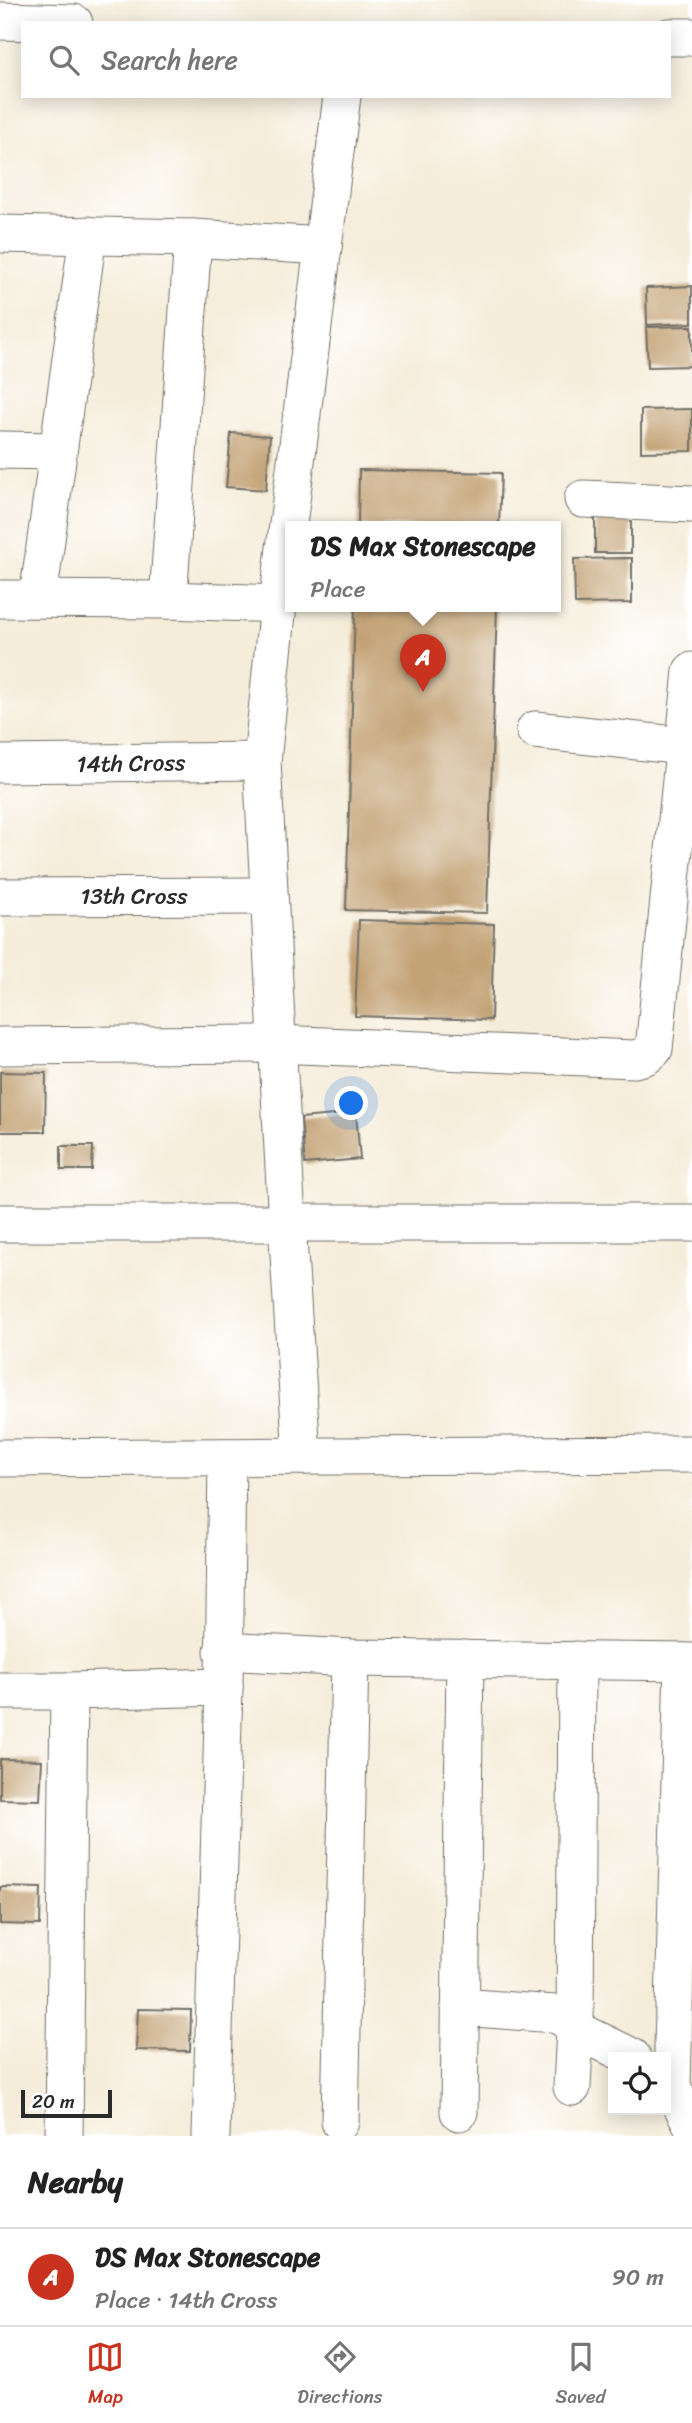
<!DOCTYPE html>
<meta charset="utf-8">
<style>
body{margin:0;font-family:Sriracha,sans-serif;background:#f2f2f2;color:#222}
.controls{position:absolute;right:21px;bottom:21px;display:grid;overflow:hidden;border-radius:0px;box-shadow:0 4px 18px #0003}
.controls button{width:63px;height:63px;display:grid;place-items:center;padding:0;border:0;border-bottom:2px solid #e0e0e0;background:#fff;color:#222;font:35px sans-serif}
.scale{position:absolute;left:21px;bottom:18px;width:91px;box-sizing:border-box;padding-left:7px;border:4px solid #2b2b2b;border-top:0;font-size:19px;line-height:24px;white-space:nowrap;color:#2b2b2b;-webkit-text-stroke:5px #fff;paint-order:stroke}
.you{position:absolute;left:352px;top:1104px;width:24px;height:24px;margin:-18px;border:5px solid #fff;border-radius:50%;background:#1a73e8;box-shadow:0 0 0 10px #1a73e833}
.badge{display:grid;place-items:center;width:46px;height:46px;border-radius:50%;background:#c8321e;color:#fff;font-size:23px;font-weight:700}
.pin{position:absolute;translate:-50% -58px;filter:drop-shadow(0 2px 4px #0008)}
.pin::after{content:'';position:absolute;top:37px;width:24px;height:21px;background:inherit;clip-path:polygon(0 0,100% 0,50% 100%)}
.popup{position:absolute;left:285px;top:521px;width:276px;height:91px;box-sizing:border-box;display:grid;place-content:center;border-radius:0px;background:#fff;filter:drop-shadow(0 2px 5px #0005);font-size:23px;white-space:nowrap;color:#767676}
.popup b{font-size:26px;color:#222}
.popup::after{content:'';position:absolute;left:50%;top:100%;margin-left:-14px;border:14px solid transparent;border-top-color:#fff}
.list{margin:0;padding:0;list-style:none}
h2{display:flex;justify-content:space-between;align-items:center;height:91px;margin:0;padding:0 28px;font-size:30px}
h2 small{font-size:23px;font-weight:400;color:#767676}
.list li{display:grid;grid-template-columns:46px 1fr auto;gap:21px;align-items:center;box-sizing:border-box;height:98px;padding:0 28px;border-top:2px solid #e0e0e0}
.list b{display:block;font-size:26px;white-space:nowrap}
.list p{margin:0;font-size:23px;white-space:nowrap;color:#767676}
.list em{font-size:23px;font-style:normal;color:#767676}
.icon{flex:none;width:38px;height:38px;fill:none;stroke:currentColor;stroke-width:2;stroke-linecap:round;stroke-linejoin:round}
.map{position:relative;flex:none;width:692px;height:2136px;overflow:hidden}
.search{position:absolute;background:#fff;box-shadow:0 4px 18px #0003;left:21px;right:21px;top:21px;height:77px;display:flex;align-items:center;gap:18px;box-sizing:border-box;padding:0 24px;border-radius:0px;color:#767676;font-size:26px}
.sheet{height:189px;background:#fff}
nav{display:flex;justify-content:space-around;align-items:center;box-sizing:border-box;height:98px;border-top:2px solid #e0e0e0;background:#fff;font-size:19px;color:#767676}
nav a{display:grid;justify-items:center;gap:4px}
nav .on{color:#c8321e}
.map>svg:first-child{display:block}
.building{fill:#c3a274}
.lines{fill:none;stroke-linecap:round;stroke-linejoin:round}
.minor-casing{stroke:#726f68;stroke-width:39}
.minor{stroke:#fff;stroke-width:37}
.labels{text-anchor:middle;stroke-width:7;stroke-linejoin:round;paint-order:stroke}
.street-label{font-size:23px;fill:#2b2b2b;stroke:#fff}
</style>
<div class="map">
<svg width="692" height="2136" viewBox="0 0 692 2136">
<rect width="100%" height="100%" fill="#fff"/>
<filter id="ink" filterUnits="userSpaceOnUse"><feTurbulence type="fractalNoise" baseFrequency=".0143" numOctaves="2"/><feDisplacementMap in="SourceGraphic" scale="14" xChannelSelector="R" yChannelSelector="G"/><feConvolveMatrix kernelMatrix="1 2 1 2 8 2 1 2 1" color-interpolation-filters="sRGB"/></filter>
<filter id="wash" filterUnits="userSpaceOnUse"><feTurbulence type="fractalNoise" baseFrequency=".00686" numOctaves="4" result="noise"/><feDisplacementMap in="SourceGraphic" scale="28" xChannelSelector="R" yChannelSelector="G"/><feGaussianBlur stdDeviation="1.57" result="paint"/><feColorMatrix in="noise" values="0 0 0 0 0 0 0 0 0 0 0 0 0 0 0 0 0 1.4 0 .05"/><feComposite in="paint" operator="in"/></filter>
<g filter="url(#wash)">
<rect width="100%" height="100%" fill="#f5ecd9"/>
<g id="blocks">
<g class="building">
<polygon points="692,286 692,323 647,325 646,288"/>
<polygon points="692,326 692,366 648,367 646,327"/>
<polygon points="692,409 692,451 641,452 641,410"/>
<polygon points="231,433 270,436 266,490 226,487"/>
<polygon points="359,470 501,473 499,526 358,526"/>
<polygon points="631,507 631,553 595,553 595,508"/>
<polygon points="632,558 632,603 575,604 574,559"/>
<polygon points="355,606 497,606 487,913 346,910"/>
<polygon points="359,920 494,924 491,1020 355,1016"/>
<polygon points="0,1072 46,1073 45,1132 0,1132"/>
<polygon points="356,1113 360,1159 305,1164 301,1118"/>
<polygon points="61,1146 93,1146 92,1170 61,1170"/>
<polygon points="0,1759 42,1760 40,1800 0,1799"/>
<polygon points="0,1887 41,1888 40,1925 0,1924"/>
<polygon points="138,2009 191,2010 190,2051 136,2050"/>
</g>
</g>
</g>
<g filter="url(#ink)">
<use href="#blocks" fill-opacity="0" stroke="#726f68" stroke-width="2"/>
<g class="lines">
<defs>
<g id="minor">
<polyline points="0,21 74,23"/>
<polyline points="669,37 692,37"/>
<polyline points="0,234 193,238"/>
<polyline points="0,450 58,451"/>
<polyline points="583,499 692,504"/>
<polyline points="38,598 88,235"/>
<polyline points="0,599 168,600 278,604 262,761 287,1223 692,1223"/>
<polyline points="168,600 193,238 323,246"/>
<polyline points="278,604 342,96"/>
<polyline points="535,730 684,746"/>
<polyline points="0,764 262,761"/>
<polyline points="0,897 268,896"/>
<polyline points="0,1046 276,1044 634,1059 646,1056 654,1049 692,671"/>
<polyline points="0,1223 287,1223 302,1456"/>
<polyline points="0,1458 692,1454"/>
<polyline points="223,1651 350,1658 692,1662"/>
<polyline points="0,1691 69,1691 224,1687 227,1457"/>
<polyline points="460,2007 555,2014 565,2019 575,2029 632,2057"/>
<polyline points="666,2082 672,2087 683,1662"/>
<polyline points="572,2087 575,2029 577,1660"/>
<polyline points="672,2087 692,2125"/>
<polyline points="459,2112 465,1659"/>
<polyline points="340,2122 350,1658"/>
<polyline points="64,2136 69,1691"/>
<polyline points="211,2136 224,1687"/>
</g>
</defs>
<use href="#minor" class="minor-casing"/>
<use href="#minor" class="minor"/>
</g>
</g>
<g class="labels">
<g class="street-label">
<text transform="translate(131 763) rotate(-1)" y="8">14th Cross</text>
<text x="134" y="904">13th Cross</text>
</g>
</g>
</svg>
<div class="controls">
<button><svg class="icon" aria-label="locate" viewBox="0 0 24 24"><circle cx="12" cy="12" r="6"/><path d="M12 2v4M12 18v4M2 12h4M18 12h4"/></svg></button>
</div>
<div class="scale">20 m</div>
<div class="you"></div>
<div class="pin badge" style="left:423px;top:692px">A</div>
<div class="popup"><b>DS Max Stonescape</b>Place</div>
<div class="search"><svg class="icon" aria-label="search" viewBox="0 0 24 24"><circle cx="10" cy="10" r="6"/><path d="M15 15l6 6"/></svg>Search here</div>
</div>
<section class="sheet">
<h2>Nearby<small></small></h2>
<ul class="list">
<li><span class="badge">A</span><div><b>DS Max Stonescape</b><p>Place · 14th Cross</p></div><em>90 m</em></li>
</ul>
</section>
<nav>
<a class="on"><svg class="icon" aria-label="map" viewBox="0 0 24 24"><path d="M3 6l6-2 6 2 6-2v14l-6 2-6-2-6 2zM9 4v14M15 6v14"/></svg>Map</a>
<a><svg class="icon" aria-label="directions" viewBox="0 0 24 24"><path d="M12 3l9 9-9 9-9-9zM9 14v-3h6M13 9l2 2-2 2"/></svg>Directions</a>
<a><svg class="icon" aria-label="saved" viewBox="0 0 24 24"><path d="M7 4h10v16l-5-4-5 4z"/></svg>Saved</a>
</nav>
